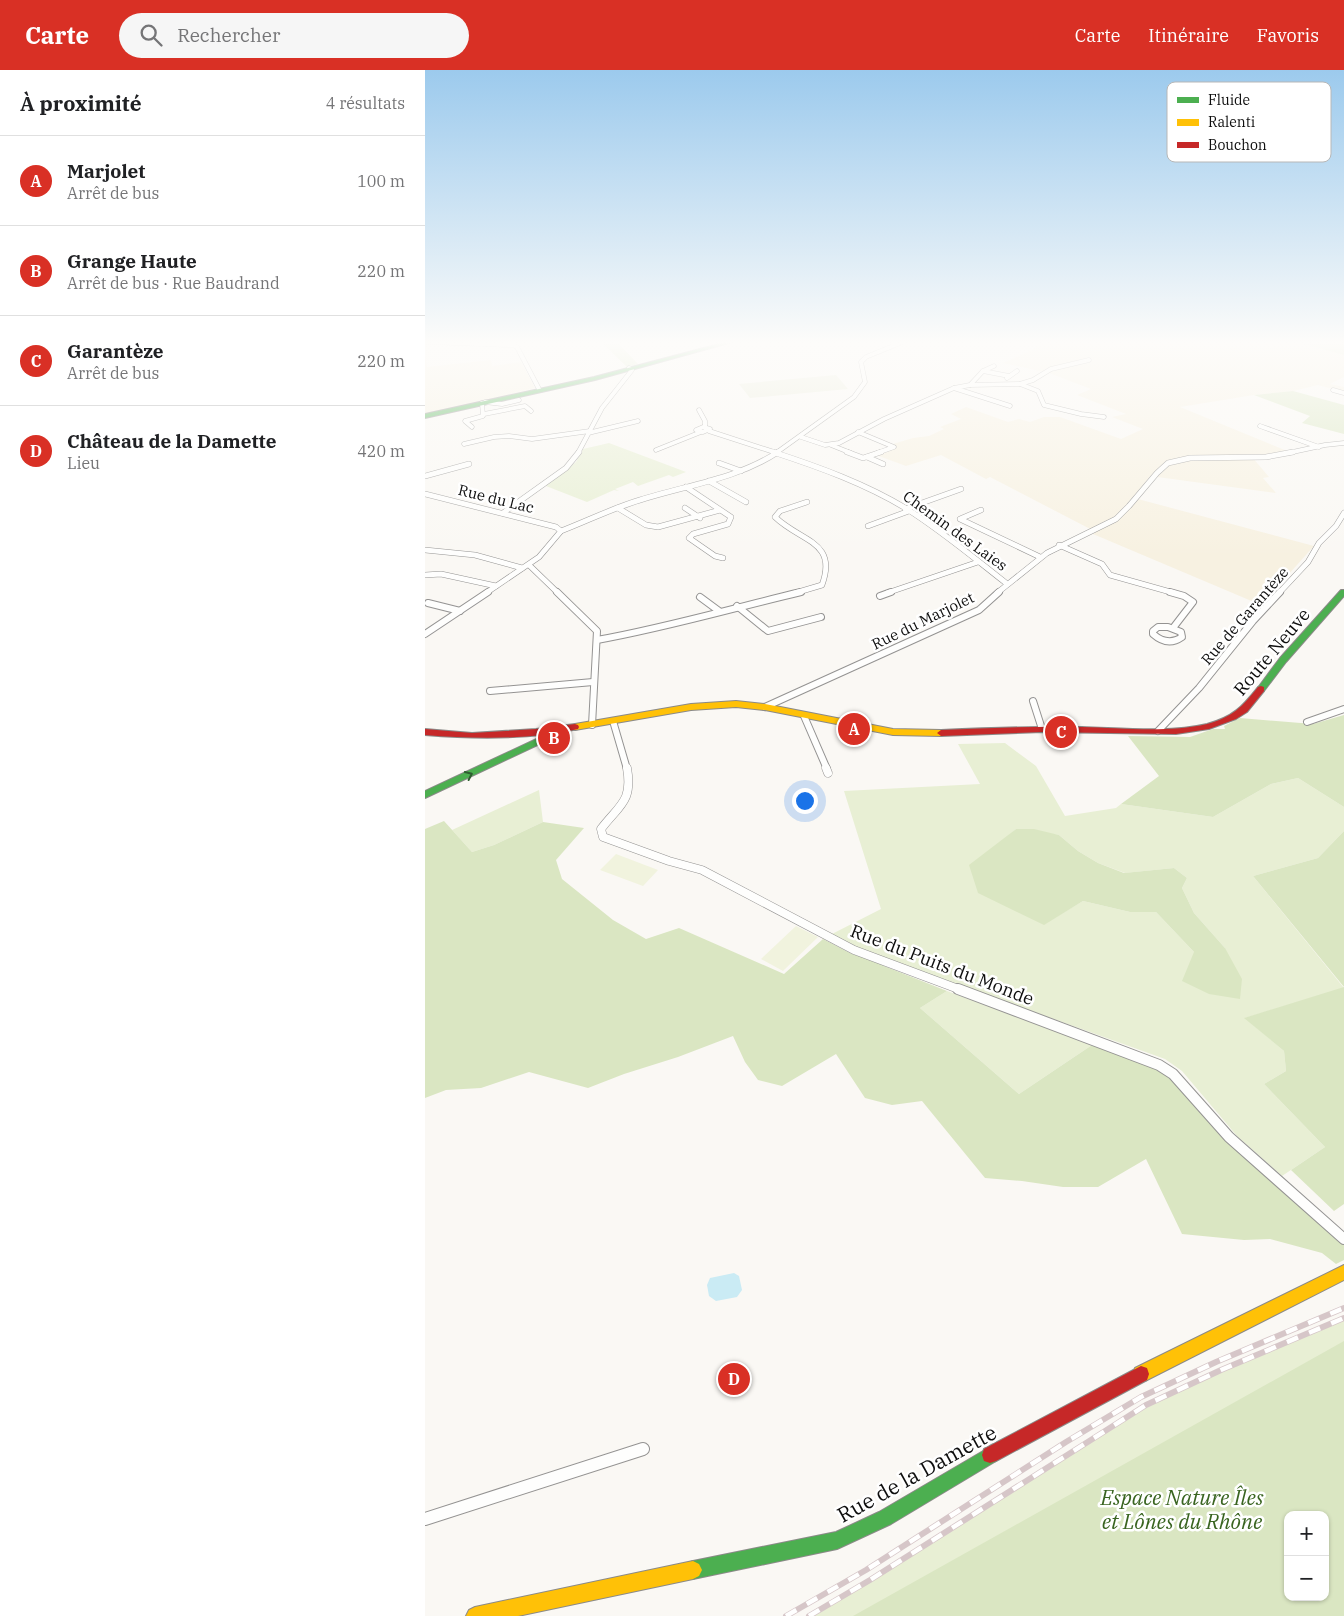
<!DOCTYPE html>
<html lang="fr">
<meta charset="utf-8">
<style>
body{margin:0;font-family:"IBM Plex Serif",serif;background:#f6f6f6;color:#202124}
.controls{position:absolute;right:15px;bottom:15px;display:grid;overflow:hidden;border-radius:10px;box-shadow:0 1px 4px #0004}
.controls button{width:45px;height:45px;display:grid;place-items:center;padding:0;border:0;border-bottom:1px solid #e0e0e0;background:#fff;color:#202124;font:25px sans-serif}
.you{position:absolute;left:379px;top:730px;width:18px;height:18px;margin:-12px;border:4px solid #fff;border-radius:50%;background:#1a73e8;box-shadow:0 0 0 8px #1a73e833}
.badge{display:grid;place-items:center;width:32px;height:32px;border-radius:50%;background:#d93025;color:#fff;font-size:16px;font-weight:700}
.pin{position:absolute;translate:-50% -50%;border:2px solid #fff;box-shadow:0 1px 5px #0006}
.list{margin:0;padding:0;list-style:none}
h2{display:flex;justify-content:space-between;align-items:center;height:65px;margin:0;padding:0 20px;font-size:21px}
h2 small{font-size:16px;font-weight:400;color:#757577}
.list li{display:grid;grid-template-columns:32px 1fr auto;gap:15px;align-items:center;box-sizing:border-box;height:90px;padding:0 20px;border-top:1px solid #e0e0e0}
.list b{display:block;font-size:19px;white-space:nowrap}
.list p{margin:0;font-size:16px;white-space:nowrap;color:#757577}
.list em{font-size:16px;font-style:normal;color:#757577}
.icon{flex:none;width:28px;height:28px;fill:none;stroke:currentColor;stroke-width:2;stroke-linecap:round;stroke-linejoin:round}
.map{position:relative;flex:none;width:919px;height:1546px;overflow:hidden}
header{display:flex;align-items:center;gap:30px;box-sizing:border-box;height:70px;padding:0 25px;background:#d93025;color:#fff}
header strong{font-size:24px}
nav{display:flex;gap:28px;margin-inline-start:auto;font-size:18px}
.search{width:350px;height:45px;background:#f6f6f6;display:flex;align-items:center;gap:12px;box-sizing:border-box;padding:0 18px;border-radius:28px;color:#757577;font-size:19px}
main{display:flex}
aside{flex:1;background:#fff}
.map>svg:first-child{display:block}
.farmland{fill:#f7f1e1}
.green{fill:#e8efd4;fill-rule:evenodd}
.forest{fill:#dae6c2;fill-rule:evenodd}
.cemetery{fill:#e9ebd8}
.pitch{fill:#f1f3de}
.water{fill:#caebf4}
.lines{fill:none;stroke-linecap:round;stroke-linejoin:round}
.street-far5-casing{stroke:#949392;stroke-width:5}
.street-far4-casing{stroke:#949392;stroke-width:6}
.street-far3-casing{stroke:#949392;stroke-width:8}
.street-far2-casing{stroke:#949392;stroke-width:9}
.street-far1-casing{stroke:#949392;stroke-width:12}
.street-casing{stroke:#949392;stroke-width:14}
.fast-casing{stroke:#8b8a88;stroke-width:2}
.slow-casing{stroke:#8b8a88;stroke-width:2}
.jam-casing{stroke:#8b8a88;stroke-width:2}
.street-far5{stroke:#fefefd;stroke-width:4}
.street-far4{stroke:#fefefd;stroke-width:5}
.street-far3{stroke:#fefefd;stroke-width:6}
.street-far2{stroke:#fefefd;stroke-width:8}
.street-far1{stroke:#fefefd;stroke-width:10}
.street{stroke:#fefefd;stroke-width:12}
.fast{fill:#4caf50;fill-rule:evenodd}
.slow{fill:#ffc107;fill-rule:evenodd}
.jam{fill:#c62828;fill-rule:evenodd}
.rail-casing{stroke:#d6c6c8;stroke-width:6}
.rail{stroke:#fff;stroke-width:4.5;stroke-dasharray:12;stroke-linecap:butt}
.oneway{stroke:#2d5e2f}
.labels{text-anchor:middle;stroke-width:5;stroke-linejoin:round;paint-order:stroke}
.far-street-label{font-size:15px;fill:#0e0e0e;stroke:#fff}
.street-label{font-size:18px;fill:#0e0e0e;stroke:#fff}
.near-street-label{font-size:21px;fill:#0e0e0e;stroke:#fff}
.near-park-label{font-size:21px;font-style:italic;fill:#396420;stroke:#fff}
.key{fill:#fff;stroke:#b7b7b7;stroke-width:1}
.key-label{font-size:14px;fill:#0e0e0e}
</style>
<header>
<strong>Carte</strong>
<div class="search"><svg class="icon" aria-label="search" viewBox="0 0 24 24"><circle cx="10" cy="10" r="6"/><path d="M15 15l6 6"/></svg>Rechercher</div>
<nav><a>Carte</a><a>Itinéraire</a><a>Favoris</a></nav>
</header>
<main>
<aside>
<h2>À proximité<small>4 résultats</small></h2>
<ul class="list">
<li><span class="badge">A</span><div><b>Marjolet</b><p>Arrêt de bus</p></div><em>100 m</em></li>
<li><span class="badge">B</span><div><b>Grange Haute</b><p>Arrêt de bus · Rue Baudrand</p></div><em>220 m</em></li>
<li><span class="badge">C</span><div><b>Garantèze</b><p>Arrêt de bus</p></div><em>220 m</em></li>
<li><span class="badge">D</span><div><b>Château de la Damette</b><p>Lieu</p></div><em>420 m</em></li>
</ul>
</aside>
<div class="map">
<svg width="919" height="1546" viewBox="0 0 919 1546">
<rect width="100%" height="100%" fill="#faf8f4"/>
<g class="farmland">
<polygon points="619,271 646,274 650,271 833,271 853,273 868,271 919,285 919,307 905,314 919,317 919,322 893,315 868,321 829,325 755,337 862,381 827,387 844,407 838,408 851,423 725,406 709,428 889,476 836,535 668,464 671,462 565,407 561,409 516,385 481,396 451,385 472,377 468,374 488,368 504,366 519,359 515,357 536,349 526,344 541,337 583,352 594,349 605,352 619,347 635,347 696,369 718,359 687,347 701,344 652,325 666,319 624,303 578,293 607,280"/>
<polygon points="0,286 2,297 66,290 67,296 96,292 110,318 0,345"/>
</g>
<g class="green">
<polygon points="184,373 261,402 248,407 244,405 213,416 208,412 190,419 194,421 189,420 162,432 121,416 151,392 158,379"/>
<path d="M580,673l31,23 29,50 51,-8 5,-4 92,13 58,-33 27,-6 46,29v24l-26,27 -65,18 91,112 -99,30 39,33 2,20 -22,13 61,63 -43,29 -45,-40 -55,-65 -17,-12 -309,-111 -26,-13 51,-26 -37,-118 136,-7 -22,-40zM591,759l43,6 19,16 20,12 27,10 49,-5 13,10 -5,10 12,25 31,35 -31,4 -38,-40h-26l-47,-11 -39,23 -48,-78z"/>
<polygon points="114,720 118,752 69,775 47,782 27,760"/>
<polygon points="522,921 667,975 594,1024 495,938"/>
<path d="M919,1248v298h-532l363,-226zM863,1445h37v82h-37z"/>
</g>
<g class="forest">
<polygon points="175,271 191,271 213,294 202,297"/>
<polygon points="833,271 919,271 919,285 868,271 853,273"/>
<polygon points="868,321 919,335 919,364 877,353 885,346 829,325"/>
<polygon points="919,645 919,737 873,708 846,714 788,747 696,734 734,706 703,666 765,667 788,659 800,659 799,656 815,648 888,654"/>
<polygon points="19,751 47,782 69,775 118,752 159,758 131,790 137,809 188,850 221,869 254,858 359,904 398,869 427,884 452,891 459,896 522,921 495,938 594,1024 667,975 731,998 745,1005 919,1171 919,1190 911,1194 897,1183 845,1169 819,1170 757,1164 721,1089 673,1117 638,1117 597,1111 560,1108 497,1031 467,1035 440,1028 411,984 357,1016 333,1010 320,992 308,966 253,987 199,1004 163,1018 104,1002 56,1018 21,1020 0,1028 0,759"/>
<polygon points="591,759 609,759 634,765 653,781 673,793 699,803 749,798 762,808 757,818 769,843 800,878 817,909 815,929 784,924 757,911 769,882 731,842 705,842 658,831 619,855 553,823 544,795"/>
<polygon points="919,761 919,917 828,806 893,788"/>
<polygon points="919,917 919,1134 909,1141 866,1100 900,1077 839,1014 861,1001 859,981 819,948"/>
<path d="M919,1271v275h-491zM863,1445h37v82h-37z"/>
</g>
<polygon class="cemetery" points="411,305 423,319 325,328 314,314"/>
<g class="pitch">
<polygon points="191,784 233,800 218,816 175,800"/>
<polygon points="371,856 393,867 358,901 336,889"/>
</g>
<polygon class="water" points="309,1203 314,1206 317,1220 312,1227 291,1231 284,1226 282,1215 285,1208"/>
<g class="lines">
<defs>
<g id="street-far5">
<polyline points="0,272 87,275 92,277 114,319"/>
<polyline points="558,301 584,306"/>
<polyline points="582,308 592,301"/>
<polyline points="595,314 613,321 619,335 656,344 679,347"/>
<polyline points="545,315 558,301 569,296"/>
<polyline points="529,318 585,336"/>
<polyline points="908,320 919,323"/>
<polyline points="60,332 77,334 94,330"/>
<polyline points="274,340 280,351 280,357"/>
<polyline points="59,344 100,336 106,341"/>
<polyline points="835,356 894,377"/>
<polyline points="47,357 40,351 58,346 57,333"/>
<polygon points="278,357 285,359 278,362 271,360"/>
<polyline points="284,361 352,383"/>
<polyline points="433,362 469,377 452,383"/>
<polyline points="163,363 213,351"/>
<polyline points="376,367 400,375 414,373 459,349 529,318 545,315 595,314 608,310 626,299 664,290"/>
<polyline points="39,374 69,367 84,366 107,369 165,361"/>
<polyline points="406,375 426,383"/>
<polyline points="231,380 276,362"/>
<polyline points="153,383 177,338 207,300 204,298"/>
<polyline points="351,383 429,327 440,312 436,292 441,287 480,271"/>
<polyline points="863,383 900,375 919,373"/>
</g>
<g id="street-far4">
<path d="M348,382c46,15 93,32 134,57 35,22 67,49 99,74"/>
<polyline points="422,382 438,388 456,382"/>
<polyline points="442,387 458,394"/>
<polyline points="294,393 316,401"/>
<polyline points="0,406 44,394"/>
<polyline points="284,411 321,432"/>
<polyline points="261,417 306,447 303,454 268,464 264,468 290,486 298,488"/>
<polyline points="0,424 131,457 136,461"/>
<polyline points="193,438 221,455 233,457 295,440"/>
<polyline points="260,438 275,448"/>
<polyline points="480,439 536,419"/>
<polyline points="556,440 535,449 615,487"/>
<polyline points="78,443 141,398 154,382"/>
<polyline points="443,456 484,441"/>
<path d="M136,461c26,-10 52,-23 79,-31 47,-15 97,-21 138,-48"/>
<polyline points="634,475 677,494 685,505 749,523"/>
<polyline points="0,480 50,485 97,498"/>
<polyline points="104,495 133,523"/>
<polyline points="0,505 16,504 71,516"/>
<polyline points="61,523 114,487 136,461"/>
<path d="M370,523l27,-8c16,-44 -21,-43 -47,-68l5,-6 27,-9"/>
<polyline points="462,523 553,492"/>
<polyline points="572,523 622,483 691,449 704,436 732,403 743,393 765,388 841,387 868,382"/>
<polyline points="854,523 883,492 894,473 911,456 919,443"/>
</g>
<g id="street-far3">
<polyline points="132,522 172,561 167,655"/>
<polyline points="745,522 759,526 768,532 748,558"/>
<polyline points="455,526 466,522"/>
<polyline points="275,527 294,541"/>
<polyline points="3,533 35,541"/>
<polyline points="312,536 343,561 396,547"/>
<path d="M733,557h10l13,5 1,5c-10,7 -20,5 -29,-3v-3z"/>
<polyline points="0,564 63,522"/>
<path d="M172,570c68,-12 136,-32 204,-48"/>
<polyline points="65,621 168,612"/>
<polyline points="608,631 617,659"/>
<polyline points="340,637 554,540 574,522"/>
<polyline points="379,646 402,699"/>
<polyline points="188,651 202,699"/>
<polyline points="882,652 919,639"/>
<polyline points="733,661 774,618 828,551 855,522"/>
</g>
<g id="street-far2">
<path d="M202,698c6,34 -8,37 -26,61l2,8 66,24 33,9 152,80 107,40"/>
<polyline points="401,698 403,703"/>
</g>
<polyline id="street-far1" points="533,919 734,995 748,1004 804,1067 919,1169"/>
<polyline id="street" points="0,1449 218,1379"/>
<g id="fast">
<polygon points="305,271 311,271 170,310 0,348 0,344 169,307"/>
<polygon points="916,520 919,520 919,526 861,592 839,621 833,621 832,619 855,588"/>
<polygon points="135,658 139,661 138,663 0,728 0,721"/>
<polygon points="565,1377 571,1379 573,1385 571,1391 466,1454 412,1479 268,1509 262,1506 259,1500 262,1494 268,1491 411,1462 454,1442"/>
</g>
<g id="slow">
<polygon points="311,631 340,634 468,659 516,660 520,663 516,666 468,665 340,640 311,637 266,640 150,660 146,657 150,654 266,634"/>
<polygon points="919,1195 919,1210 722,1310 716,1312 710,1310 708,1304 710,1298"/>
<polygon points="268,1491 274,1494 277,1500 274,1506 268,1509 93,1546 41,1546 44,1540 50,1537"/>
</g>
<g id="jam">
<path d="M836,616l3,1v4l-17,21 -11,7 -27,10 -33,5 -134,-2 -101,4 -4,-3 4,-3c47,-2 94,-4 141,-3 39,1 86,6 125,-3 26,-7 35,-17 51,-37z"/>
<path d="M150,654l3,1 1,2 -1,2c-49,11 -103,10 -153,6v-6l47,4 64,-4z"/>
<polygon points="716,1296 722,1298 724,1304 722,1310 571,1391 565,1393 559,1391 557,1385 559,1379"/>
</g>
</defs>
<use href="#street-far5" class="street-far5-casing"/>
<use href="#street-far4" class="street-far4-casing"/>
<use href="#street-far3" class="street-far3-casing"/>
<use href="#street-far2" class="street-far2-casing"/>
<use href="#street-far1" class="street-far1-casing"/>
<use href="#street" class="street-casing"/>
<use href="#fast" class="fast-casing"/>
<use href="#slow" class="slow-casing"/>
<use href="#jam" class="jam-casing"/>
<use href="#street-far5" class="street-far5"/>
<use href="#street-far4" class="street-far4"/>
<use href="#street-far3" class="street-far3"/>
<use href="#street-far2" class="street-far2"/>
<use href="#street-far1" class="street-far1"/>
<use href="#street" class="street"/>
<use href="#fast" class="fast"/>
<use href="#slow" class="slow"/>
<use href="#jam" class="jam"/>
<defs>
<g id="rail">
<polyline points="361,1546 441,1500 641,1372 716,1327 791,1292 919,1238"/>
<polyline points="384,1546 445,1510 721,1335 796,1300 919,1248"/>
</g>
</defs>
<use href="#rail" class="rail-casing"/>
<use href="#rail" class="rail"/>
</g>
<defs><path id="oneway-chevron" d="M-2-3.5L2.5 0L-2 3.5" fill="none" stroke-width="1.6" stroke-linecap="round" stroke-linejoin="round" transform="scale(1.25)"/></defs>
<use class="oneway" href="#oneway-chevron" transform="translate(44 705) rotate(-25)"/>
<linearGradient id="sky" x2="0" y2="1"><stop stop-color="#9ccaed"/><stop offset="0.56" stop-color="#fdfcfa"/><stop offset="1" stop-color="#fdfcfa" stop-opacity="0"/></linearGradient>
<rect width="919" height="487" fill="url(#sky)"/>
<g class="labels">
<g class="far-street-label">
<text transform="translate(71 429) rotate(14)" y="5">Rue du Lac</text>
<text transform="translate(530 461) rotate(36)" y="5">Chemin des Laies</text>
<text transform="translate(820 546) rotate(-49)" y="5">Rue de Garantèze</text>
<text transform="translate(498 551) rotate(-26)" y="5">Rue du Marjolet</text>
</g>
<g class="street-label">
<text transform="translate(847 582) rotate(-50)" y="6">Route Neuve</text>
<text transform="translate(517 895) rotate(21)" y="6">Rue du Puits du Monde</text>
</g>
<g class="near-street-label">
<text transform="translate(492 1404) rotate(-29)" y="7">Rue de la Damette</text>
</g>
<g class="near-park-label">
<text x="757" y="1435">Espace Nature Îles<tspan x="757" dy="24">et Lônes du Rhône</tspan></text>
</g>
</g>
<rect x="742" y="12" width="164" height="80" rx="8" class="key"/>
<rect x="752" y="27" width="22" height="6" fill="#4caf50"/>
<rect x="752" y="49" width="22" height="7" fill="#ffc107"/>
<rect x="752" y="72" width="22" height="6" fill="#c62828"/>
<g class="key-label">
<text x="783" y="35">Fluide</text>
<text x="783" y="57">Ralenti</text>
<text x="783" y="80">Bouchon</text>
</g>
</svg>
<div class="controls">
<button>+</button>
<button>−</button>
</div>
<div class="you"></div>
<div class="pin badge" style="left:429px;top:659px">A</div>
<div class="pin badge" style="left:129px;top:668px">B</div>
<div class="pin badge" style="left:636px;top:662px">C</div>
<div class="pin badge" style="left:309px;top:1309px">D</div>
</div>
</main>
